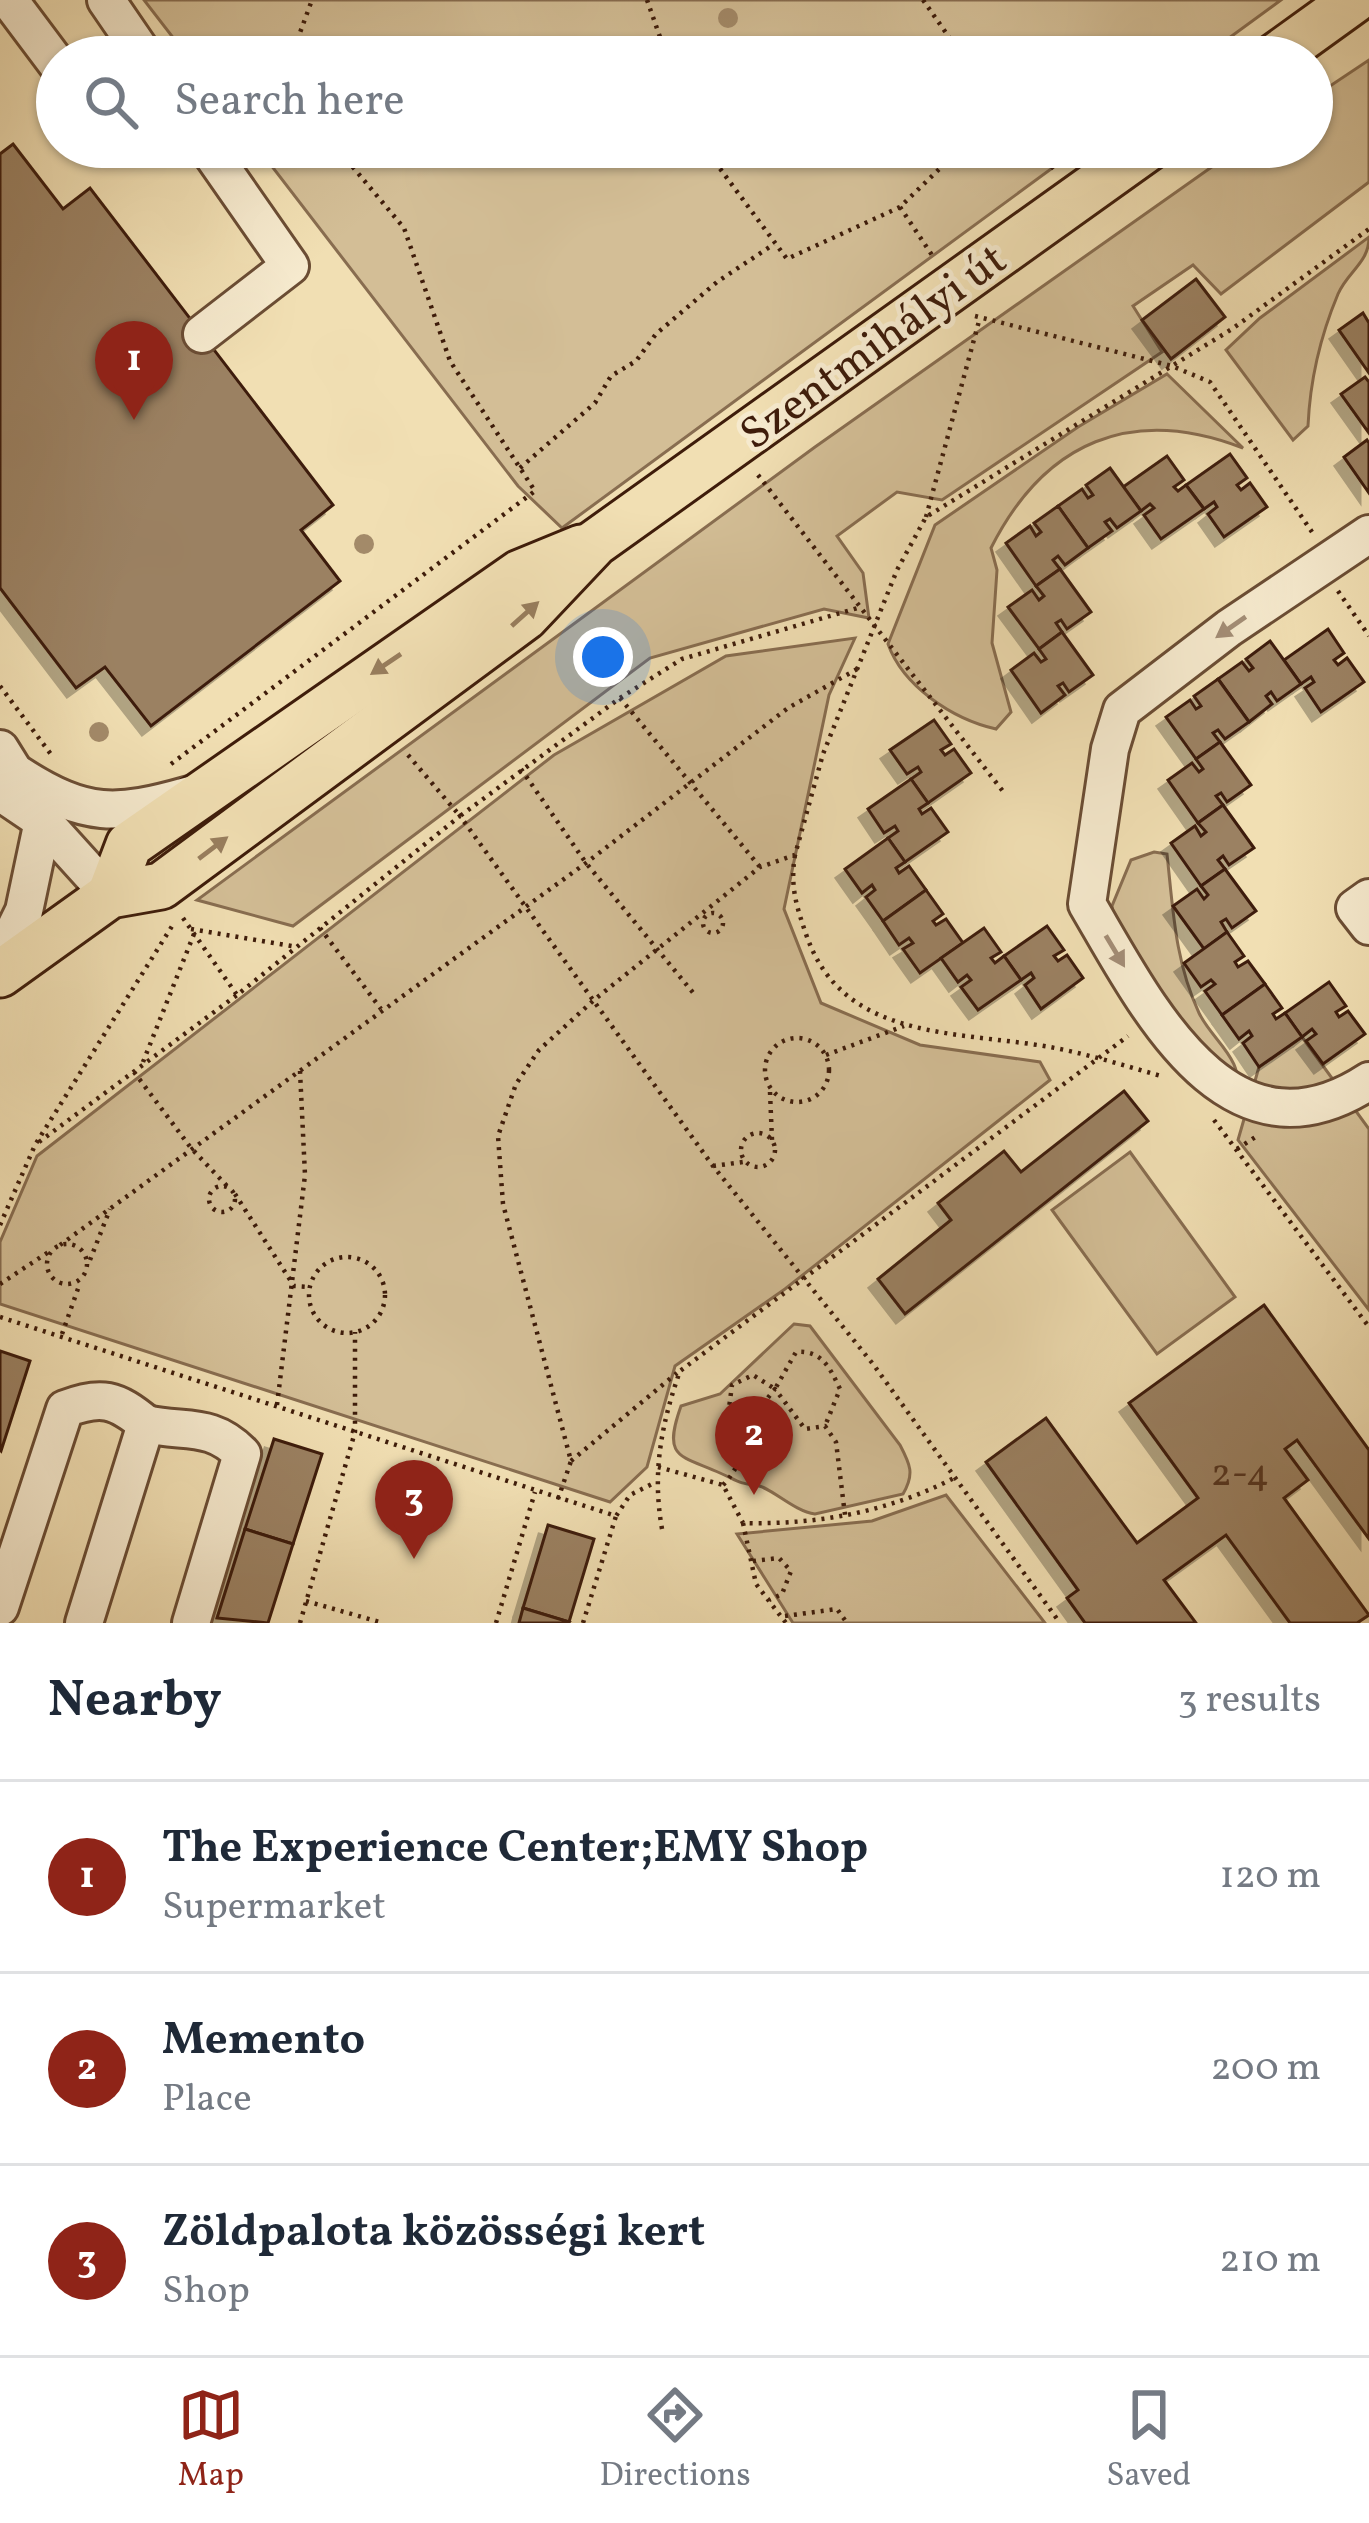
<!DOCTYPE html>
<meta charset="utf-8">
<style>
body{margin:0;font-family:Vollkorn,serif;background:#f6f6f7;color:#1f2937}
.you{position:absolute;left:603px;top:657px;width:42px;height:42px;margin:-30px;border:9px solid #fff;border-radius:50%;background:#1a73e8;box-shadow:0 0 0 18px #1a73e833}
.badge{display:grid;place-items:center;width:78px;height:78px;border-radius:50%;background:#8f2418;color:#fff;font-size:39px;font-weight:700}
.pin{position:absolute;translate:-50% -99px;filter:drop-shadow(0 3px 6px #0008)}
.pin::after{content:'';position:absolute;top:63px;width:42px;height:36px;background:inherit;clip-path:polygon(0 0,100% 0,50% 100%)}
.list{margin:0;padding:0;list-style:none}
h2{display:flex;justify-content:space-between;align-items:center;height:156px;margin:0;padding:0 48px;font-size:51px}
h2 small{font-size:39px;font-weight:400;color:#747a83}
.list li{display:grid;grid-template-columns:78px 1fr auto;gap:36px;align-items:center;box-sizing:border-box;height:192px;padding:0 48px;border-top:3px solid #e0e1e3}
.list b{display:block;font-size:45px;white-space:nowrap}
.list p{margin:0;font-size:39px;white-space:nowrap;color:#747a83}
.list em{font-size:39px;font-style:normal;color:#747a83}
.icon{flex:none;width:66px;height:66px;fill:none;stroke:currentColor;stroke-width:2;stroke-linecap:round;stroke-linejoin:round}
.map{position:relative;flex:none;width:1369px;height:1623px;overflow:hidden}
.search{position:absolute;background:#fff;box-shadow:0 3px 9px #0004;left:36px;right:36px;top:36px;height:132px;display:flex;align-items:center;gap:30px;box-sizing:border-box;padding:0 42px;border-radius:66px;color:#747a83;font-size:45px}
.sheet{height:732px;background:#fff}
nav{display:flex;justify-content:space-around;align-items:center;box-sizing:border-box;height:168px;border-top:3px solid #e0e1e3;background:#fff;font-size:33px;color:#747a83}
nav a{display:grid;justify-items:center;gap:6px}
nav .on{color:#8f2418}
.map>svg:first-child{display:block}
.green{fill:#d3be96;stroke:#886d50;stroke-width:3}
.building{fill:#9b8162;stroke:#3e1c0a;stroke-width:3;filter:url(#shadow)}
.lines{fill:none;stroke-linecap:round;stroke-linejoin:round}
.minor-casing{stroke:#6b4d34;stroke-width:42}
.major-casing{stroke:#3e1c0a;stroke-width:51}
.path{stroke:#3e1c0a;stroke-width:4.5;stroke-dasharray:3 6;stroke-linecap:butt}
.minor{stroke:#f6eace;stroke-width:36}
.major{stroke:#f1dfb3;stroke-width:45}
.tree{fill:#a38a69}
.oneway{fill:#987e5e}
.oneway2{fill:#a38d76}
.labels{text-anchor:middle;stroke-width:10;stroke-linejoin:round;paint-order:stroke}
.number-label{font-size:39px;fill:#553520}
.street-label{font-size:45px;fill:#3e1c0a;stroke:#f6eace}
</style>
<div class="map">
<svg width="1369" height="1623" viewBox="0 0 1369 1623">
<defs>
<filter id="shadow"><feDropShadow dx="-9" dy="9" stdDeviation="0" flood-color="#0004"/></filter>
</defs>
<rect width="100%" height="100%" fill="#f1dfb3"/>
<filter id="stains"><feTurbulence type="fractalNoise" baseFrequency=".00167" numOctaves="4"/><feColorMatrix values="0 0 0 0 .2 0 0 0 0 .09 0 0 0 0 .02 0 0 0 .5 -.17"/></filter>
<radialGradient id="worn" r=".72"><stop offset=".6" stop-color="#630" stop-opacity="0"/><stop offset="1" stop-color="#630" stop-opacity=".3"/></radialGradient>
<g class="green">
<polygon points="144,0 1281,0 1203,57 188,57"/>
<polygon points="1369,60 1369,182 1221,294 1193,265 1133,306 1162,352 942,500 897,492 837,536 863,573 869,618 824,609 650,658 293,926 197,900 815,447 1240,147 1312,147 1312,98"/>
<polygon points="257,147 1081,147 562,528 518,486"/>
<path d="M1369,237c0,26 -21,34 -31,57 -18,43 -28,86 -30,132l-15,14 -67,-90 34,-32z"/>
<path d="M1167,374l76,74c-111,-43 -198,-7 -252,100l6,22 -5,73 19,69 -15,17c-44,-10 -93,-43 -108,-85l47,-119 143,-98z"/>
<polygon points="855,638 829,695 784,909 821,1003 920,1045 1040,1062 1050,1080 785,1289 675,1366 647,1467 610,1502 0,1304 0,1242 37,1156 554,755 726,656"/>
<path d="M1154,852l13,2c6,55 8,108 32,159 14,29 47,46 37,83l-120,-164 -4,-26 19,-46z"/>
<polygon points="1302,1037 1369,1129 1369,1310 1238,1140 1259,1067"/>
<polygon points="1130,1152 1235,1297 1157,1354 1052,1210"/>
<path d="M794,1324l16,2 90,119c10,19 15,29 3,49l-88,20c-22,-3 -45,-28 -60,-29 -16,-1 -19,-5 -35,-12 -40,-18 -58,-14 -39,-67l39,-12z"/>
<polygon points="946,1495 1045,1623 793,1623 737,1534 872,1521"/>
</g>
<g class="building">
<polygon points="13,144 63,209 90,188 333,505 301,530 340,581 151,726 105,667 76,688 0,588 0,154"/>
<polygon points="1196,279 1225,317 1171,359 1142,320"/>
<polygon points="1363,313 1369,323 1369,373 1339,330"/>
<polygon points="1365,377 1369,382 1369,433 1341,394"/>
<polygon points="1367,440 1369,443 1369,493 1344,457"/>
<polygon points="1230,454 1247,478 1237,485 1241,490 1250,483 1267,507 1224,537 1208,514 1217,507 1214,502 1204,509 1186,485"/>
<polygon points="1167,456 1184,480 1174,487 1178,491 1186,485 1204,509 1161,539 1144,515 1154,508 1150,504 1141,511 1123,487"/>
<polygon points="1110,468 1141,511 1117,528 1110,519 1105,522 1112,531 1088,548 1058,506 1082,489 1088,498 1093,495 1086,485"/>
<polygon points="1058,506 1088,548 1065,565 1058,556 1053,560 1060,569 1036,586 1006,543 1030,526 1036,536 1041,532 1034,523"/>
<polygon points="1060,569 1091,612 1067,629 1061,620 1056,623 1062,632 1039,649 1008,607 1032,590 1039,600 1044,596 1036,586"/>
<polygon points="1328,629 1344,653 1334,660 1338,665 1347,658 1364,682 1321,712 1305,688 1314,682 1311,677 1301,684 1284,660"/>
<polygon points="1062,632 1093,675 1069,692 1063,683 1058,686 1065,695 1041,713 1011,670 1034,653 1041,662 1046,659 1039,649"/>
<polygon points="1270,641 1301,684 1277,701 1271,692 1266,696 1272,704 1249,722 1218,679 1242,662 1249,671 1253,668 1246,659"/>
<polygon points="1218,679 1249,722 1225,739 1218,730 1213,733 1220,742 1196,759 1166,717 1190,700 1196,709 1201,706 1194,696"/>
<polygon points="934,720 951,744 941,750 945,755 954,749 971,773 928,803 911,779 921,772 918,767 907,774 890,750"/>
<polygon points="1220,742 1251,785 1227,802 1221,793 1216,796 1223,805 1198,823 1168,780 1192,763 1199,772 1203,769 1196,759"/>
<polygon points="911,779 928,803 919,809 922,814 931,808 948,832 905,862 888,838 898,831 895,826 884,833 868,809"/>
<polygon points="1223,805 1254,848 1229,865 1223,856 1218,860 1225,869 1201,886 1171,843 1195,826 1201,836 1206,832 1198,823"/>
<polygon points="888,838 905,862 896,868 899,873 909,866 926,890 883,921 866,897 875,890 872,885 862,893 845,869"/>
<polygon points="1225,869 1256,911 1232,928 1226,919 1221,922 1227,932 1204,949 1173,906 1197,889 1204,899 1208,895 1201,886"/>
<polygon points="926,890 943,914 933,921 936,925 946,919 963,943 920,973 903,949 913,943 909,938 899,945 883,921"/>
<polygon points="1047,926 1064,950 1054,956 1058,961 1067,955 1083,978 1041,1009 1025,985 1034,978 1031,973 1021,980 1004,956"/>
<polygon points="984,928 1001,952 991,958 995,963 1004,956 1021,980 978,1010 961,987 971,980 967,975 958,982 941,958"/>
<polygon points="1227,932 1244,956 1235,962 1238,967 1248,961 1265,984 1222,1015 1205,991 1215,984 1211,980 1201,987 1184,963"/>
<polygon points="1329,982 1346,1006 1336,1012 1339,1017 1348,1011 1365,1034 1323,1064 1306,1041 1316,1034 1312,1029 1302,1037 1285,1013"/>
<polygon points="1265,984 1282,1008 1273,1014 1276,1019 1285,1013 1302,1037 1259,1067 1243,1043 1252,1036 1249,1031 1239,1039 1222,1015"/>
<polygon points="1124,1091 1148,1121 905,1314 878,1279 951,1220 938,1203 1004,1151 1021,1172"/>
<polygon points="1264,1305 1369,1450 1369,1539 1297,1440 1285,1449 1308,1480 1284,1498 1369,1615 1357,1623 1290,1623 1226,1535 1164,1580 1196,1623 1085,1623 1067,1598 1078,1590 986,1462 1046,1418 1137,1543 1198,1498 1129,1403"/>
<polygon points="0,1351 30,1361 1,1451 0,1450"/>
<polygon points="274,1439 322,1454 293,1544 245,1529"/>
<polygon points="548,1525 594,1539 569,1622 523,1608"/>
<polygon points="245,1529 293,1544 268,1623 217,1618"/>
<polygon points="523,1608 569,1622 568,1623 519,1623"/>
</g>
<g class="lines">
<defs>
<g id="minor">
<polyline points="9,0 57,64"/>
<polyline points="106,0 145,57"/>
<polyline points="202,334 290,266 207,147"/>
<path d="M1369,534l-140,94 -107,82 -12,39 -23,155c60,102 141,269 282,177"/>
<polyline points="0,749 30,797"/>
<path d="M19,775c67,43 97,41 171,20"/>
<polyline points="0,792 43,821 110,895"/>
<polyline points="1369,898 1355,908 1369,926"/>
<polyline points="0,960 24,911 43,821"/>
<path d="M146,1424c39,9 65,-2 96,30l-51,169"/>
<path d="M0,1607l65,-198c36,-14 51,-10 81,15"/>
<polyline points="84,1623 146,1424"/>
</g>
<g id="major">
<polyline points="1275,57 1354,0"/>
<polyline points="110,895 129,845 520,573 581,548"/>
<polyline points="0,974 110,895 161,886 525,617 595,543 1149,147"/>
</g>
</defs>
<use href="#minor" class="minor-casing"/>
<use href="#major" class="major-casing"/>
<g class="path">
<polyline points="647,0 667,57"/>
<polyline points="923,0 963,57"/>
<polyline points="291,57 312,0"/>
<polyline points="704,147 787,259 900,207 962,147"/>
<polyline points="1033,147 1054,169"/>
<polyline points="900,207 934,258"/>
<polyline points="975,316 1172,366 1210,382 1312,532"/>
<polyline points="520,468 595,403 611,376 636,361 656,334 717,282 774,244"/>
<polyline points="758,475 1005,794"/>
<polyline points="926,517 979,321"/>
<polyline points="1338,591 1369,636"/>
<polyline points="0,686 53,757"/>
<polyline points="620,698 760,867"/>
<polyline points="408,755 460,816 620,698 682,659 861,607"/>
<polyline points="171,764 535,491 450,361 404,228 336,147"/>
<polyline points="521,769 586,863 695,995"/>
<path d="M795,855c-5,31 1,50 11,79 37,110 156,96 249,114 36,7 71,18 106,28"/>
<circle cx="713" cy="923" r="10"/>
<polyline points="183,918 237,995 460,816 713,1166 873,1364 1060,1623"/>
<polyline points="320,928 381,1009"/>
<polyline points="191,929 297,947"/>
<circle cx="797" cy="1070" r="32"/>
<polyline points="826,1055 904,1026"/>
<polyline points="143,1062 194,934"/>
<polyline points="134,1072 191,1148 228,1187"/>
<polyline points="770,1092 772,1140"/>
<polyline points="1214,1120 1369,1327"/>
<circle cx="758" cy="1150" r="17"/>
<polyline points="39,1142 237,995"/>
<polyline points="1237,1149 1257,1136"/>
<polyline points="713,1166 743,1162"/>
<circle cx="222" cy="1199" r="13"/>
<polyline points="235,1194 294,1286 310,1287"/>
<polyline points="0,1225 35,1145 174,923"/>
<circle cx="67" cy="1264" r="20"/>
<polyline points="60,1245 586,863 788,708 859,668"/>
<circle cx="347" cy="1295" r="38"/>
<polyline points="90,1260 110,1209"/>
<polyline points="0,1284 50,1251"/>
<polyline points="0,1317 616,1516 630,1495 654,1483"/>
<polyline points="62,1334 80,1283"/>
<polyline points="277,1405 305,1175 300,1071"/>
<path d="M745,1434l-17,-18 4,-31 21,-10 22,14 21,-37c26,-2 34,16 44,37l-15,37"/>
<polyline points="571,1461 677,1373"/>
<path d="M658,1467l65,18 20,38c74,2 145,-11 211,-45"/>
<path d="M723,1485c27,-28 23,-64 52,-96l30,40 20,-3 11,16 9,73"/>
<polyline points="558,1499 571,1461 503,1204 498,1136 516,1084 539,1050 594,1000 760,867 795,855 823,754 897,570 926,517 1232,329 1369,229"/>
<polyline points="743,1523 756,1584 786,1623"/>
<path d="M662,1529c-10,-56 -1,-104 18,-158l448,-335"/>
<polyline points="753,1561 779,1558 791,1571 782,1594 769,1600"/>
<polyline points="306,1601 383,1623"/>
<polyline points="785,1616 837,1609 847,1623"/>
<polyline points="300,1623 355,1432 355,1332"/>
<polyline points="496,1623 535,1492"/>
<polyline points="583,1623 616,1516"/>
</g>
<use href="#minor" class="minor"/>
<use href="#major" class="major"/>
</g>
<g class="tree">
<circle cx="728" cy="18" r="10"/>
<circle cx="364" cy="544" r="10"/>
<circle cx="99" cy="732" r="10"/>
</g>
<defs><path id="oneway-solid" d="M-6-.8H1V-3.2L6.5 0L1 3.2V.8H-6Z" transform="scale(3)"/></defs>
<g class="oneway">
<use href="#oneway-solid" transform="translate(525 614) rotate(-42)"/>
<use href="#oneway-solid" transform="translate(386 664) rotate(146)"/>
<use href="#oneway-solid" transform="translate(213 848) rotate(-37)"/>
</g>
<g class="oneway2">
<use href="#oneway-solid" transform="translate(1231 627) rotate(145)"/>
<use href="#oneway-solid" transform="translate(1115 951) rotate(59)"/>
</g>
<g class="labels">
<g class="number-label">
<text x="1240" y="1485">2-4</text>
</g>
<g class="street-label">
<text transform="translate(872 345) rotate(-36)" y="16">Szentmihályi út</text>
</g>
</g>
<rect width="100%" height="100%" filter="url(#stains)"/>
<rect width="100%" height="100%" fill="url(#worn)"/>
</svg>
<div class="you"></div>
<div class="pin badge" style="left:134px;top:420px">1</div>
<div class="pin badge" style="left:754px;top:1495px">2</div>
<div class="pin badge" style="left:414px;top:1559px">3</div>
<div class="search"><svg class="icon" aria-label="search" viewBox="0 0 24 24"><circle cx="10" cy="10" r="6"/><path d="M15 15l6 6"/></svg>Search here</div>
</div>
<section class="sheet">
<h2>Nearby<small>3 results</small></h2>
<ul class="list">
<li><span class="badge">1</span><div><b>The Experience Center;EMY Shop</b><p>Supermarket</p></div><em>120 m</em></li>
<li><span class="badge">2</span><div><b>Memento</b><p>Place</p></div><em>200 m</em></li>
<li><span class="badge">3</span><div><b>Zöldpalota közösségi kert</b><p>Shop</p></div><em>210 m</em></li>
</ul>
</section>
<nav>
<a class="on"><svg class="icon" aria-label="map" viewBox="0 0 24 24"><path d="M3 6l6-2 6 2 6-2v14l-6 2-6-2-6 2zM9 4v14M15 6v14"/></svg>Map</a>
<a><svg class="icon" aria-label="directions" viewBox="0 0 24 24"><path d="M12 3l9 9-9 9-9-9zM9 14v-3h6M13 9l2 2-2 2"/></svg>Directions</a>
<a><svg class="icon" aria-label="saved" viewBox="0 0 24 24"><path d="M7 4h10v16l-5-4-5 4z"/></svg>Saved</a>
</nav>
